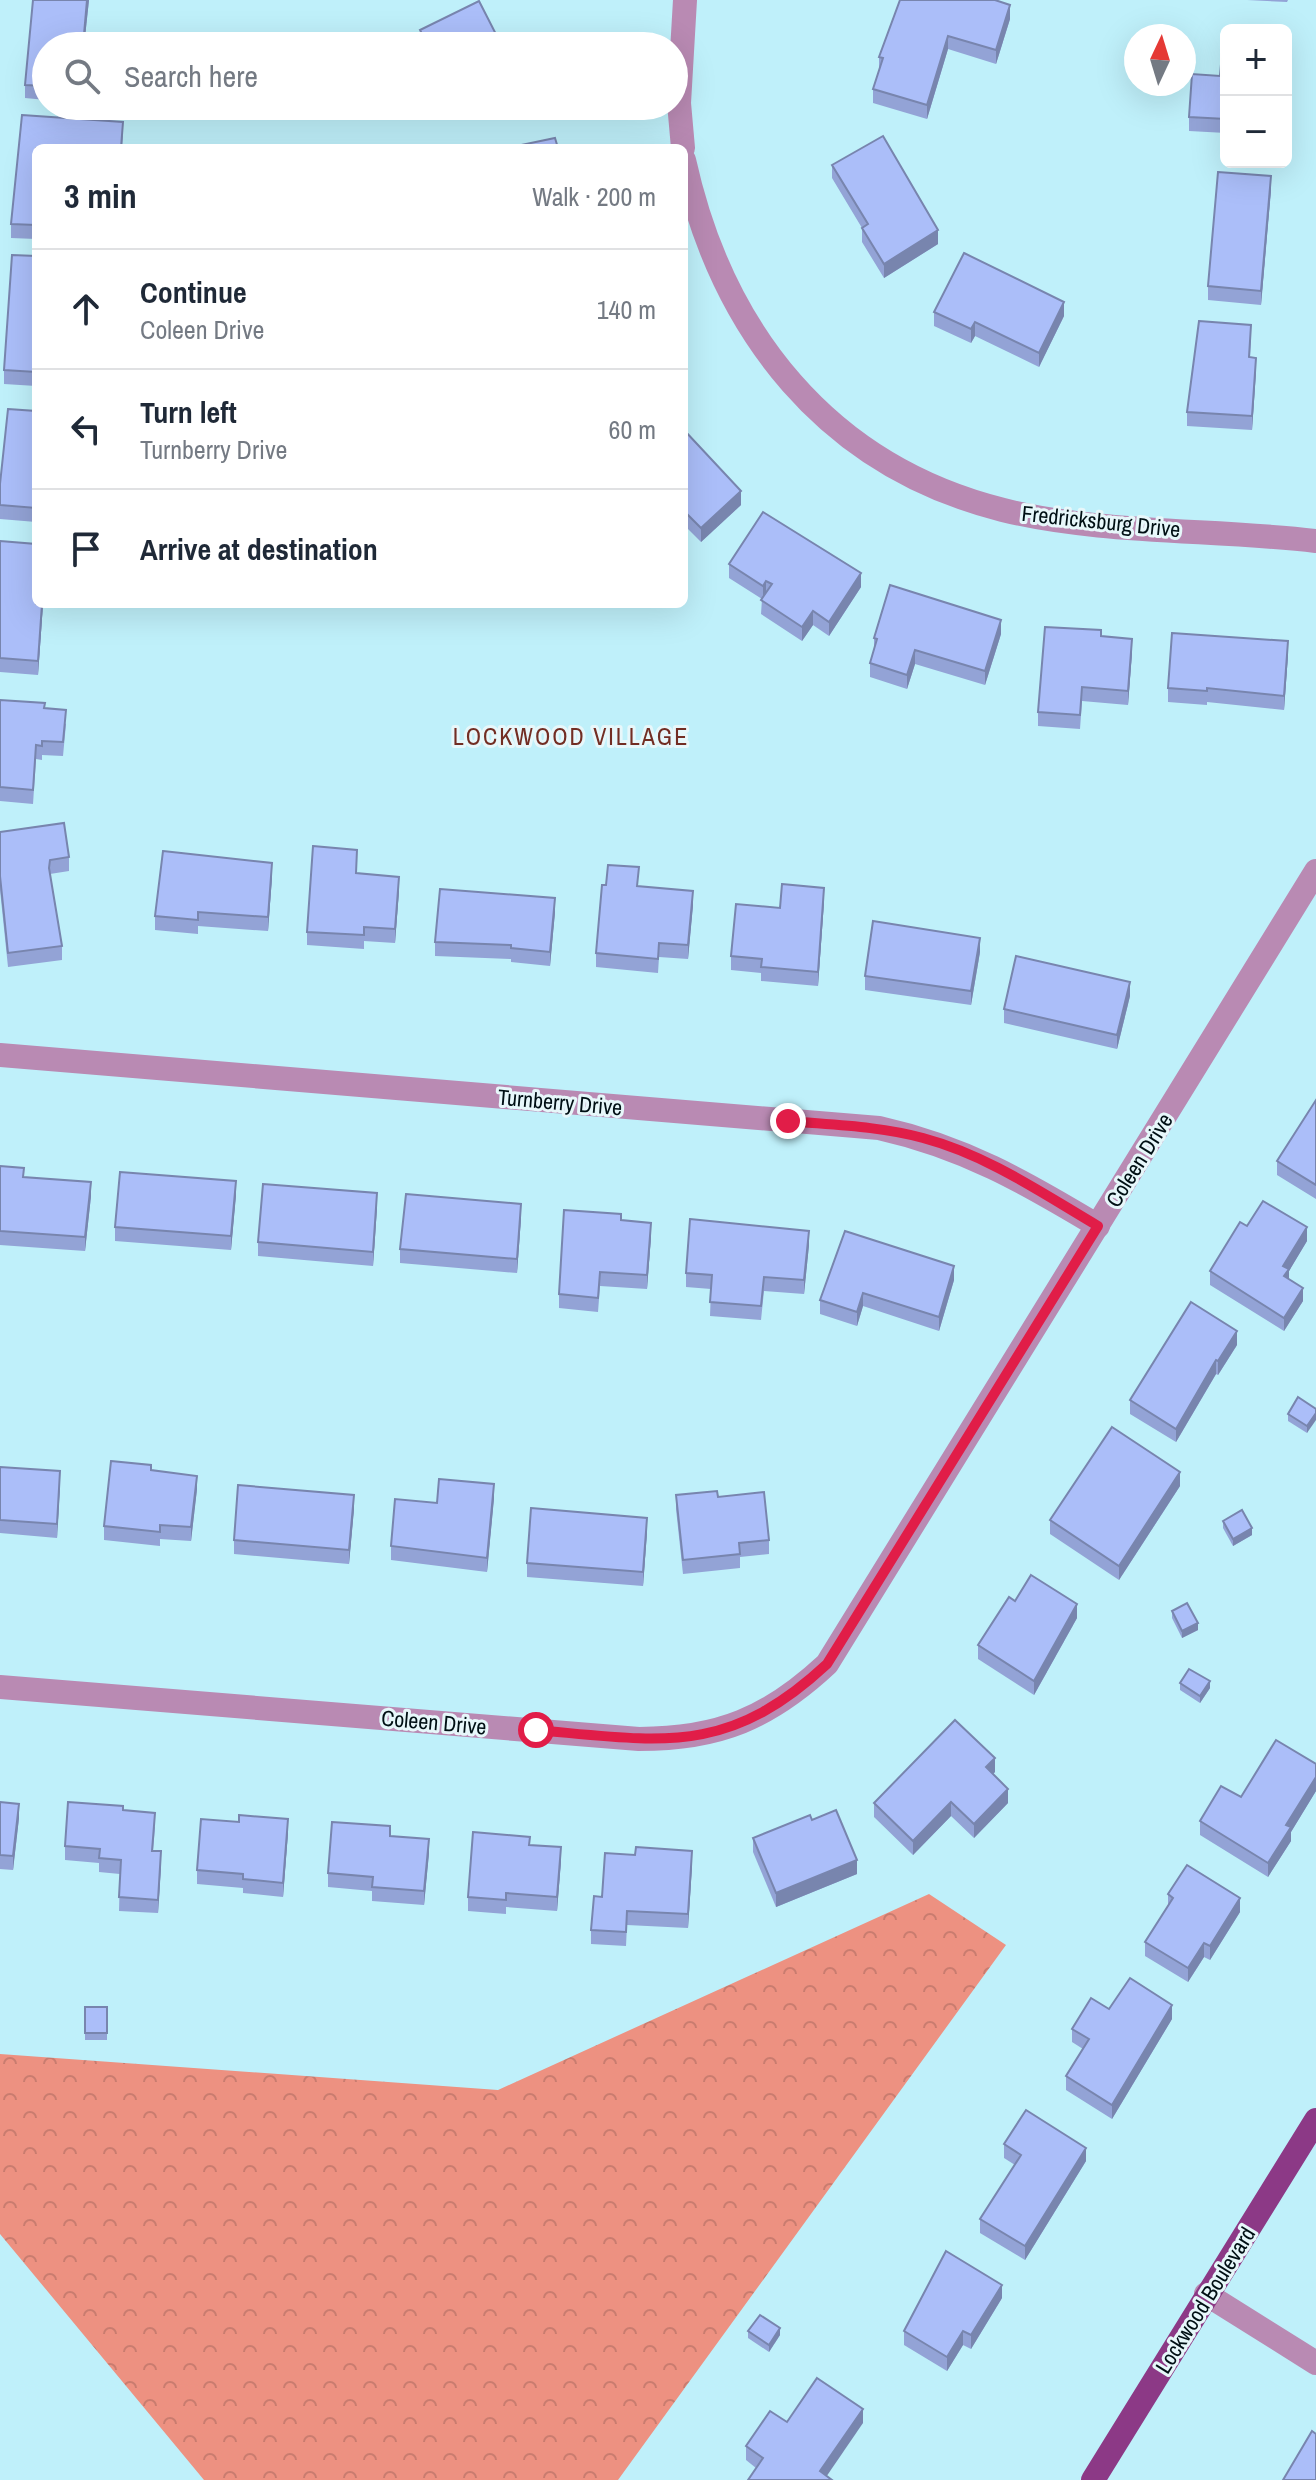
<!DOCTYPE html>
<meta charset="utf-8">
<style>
body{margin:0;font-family:"Archivo Narrow",sans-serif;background:#f2f2f3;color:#1f2937}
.controls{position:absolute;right:24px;top:24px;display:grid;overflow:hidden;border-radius:12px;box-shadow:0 8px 32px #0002}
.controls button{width:72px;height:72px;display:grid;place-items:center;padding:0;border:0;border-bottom:2px solid #e0e1e3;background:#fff;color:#1f2937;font:40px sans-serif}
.compass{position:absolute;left:1124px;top:24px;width:72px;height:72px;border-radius:50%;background:#fff;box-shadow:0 8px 32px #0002;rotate:4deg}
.stop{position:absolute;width:24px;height:24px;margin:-18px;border:6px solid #e11d48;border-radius:50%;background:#fff}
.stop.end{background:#e11d48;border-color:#fff;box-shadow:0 2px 8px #0008}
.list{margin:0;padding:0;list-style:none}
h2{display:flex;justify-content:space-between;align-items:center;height:104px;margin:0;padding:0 32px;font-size:34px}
h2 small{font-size:26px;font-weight:400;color:#747a83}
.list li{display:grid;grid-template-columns:52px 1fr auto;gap:24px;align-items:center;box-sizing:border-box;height:120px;padding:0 32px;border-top:2px solid #e0e1e3}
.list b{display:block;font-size:30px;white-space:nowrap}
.list p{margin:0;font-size:26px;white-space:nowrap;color:#747a83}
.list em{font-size:26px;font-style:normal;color:#747a83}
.icon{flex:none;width:44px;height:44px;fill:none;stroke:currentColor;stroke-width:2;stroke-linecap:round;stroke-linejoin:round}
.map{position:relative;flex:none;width:1316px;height:2480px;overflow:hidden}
.search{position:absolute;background:#fff;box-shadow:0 8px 32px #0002;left:32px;top:32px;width:656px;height:88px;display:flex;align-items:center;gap:20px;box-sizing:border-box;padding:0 28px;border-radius:44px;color:#747a83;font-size:30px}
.panel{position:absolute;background:#fff;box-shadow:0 8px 32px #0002;left:32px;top:144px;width:656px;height:464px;border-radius:12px}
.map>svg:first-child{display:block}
.forest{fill:url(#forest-crowns)}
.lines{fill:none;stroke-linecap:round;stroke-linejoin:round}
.minor{stroke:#b98ab3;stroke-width:24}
.major{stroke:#8c3986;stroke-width:24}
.wall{fill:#93a3d6}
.shaded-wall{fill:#7885ae}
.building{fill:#abbef9;stroke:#7885ae;stroke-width:2}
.route{stroke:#e11d48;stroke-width:10}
.labels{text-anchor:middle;stroke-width:6;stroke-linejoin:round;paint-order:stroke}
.street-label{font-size:22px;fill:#000f14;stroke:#e7f7fa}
.neighbourhood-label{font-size:24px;letter-spacing:2px;fill:#722d23;stroke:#e7f7fa}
</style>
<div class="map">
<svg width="1316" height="2480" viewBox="0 0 1316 2480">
<defs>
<pattern id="forest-crowns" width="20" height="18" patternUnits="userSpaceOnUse" patternTransform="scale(2)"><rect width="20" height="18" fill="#ed9181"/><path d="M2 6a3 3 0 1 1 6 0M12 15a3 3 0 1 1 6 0" fill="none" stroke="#c97c6f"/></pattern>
</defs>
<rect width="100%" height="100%" fill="#bff0fa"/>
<polygon class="forest" points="929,1894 1006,1945 618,2480 204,2480 0,2234 0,2054 498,2090"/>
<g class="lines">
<g class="minor">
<polyline points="683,148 679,103 685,0"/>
<path d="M684,160c38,172 143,306 319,350 96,24 213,19 313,31"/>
<path d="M0,1055l879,73c85,19 146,54 219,98"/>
<path d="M0,1687l639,52c80,0 130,-21 188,-75l489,-793"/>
<polyline points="1206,2294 1316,2363"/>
</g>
<polyline class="major" points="1093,2480 1316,2120"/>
</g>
<g class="wall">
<polygon points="33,0 89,0 84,46 46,46 46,100 25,98 25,85"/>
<polygon points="900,0 1010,19 996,64 948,49 927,119 873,103 873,89 879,71 879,57"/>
<polygon points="1247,0 1288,0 1287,2"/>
<polygon points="420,30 502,46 421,46"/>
<polygon points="1226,30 1226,133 1189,131 1189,117 1220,76"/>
<polygon points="460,106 489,106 466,117"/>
<polygon points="22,115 123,136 122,148 36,148 36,239 11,238 11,224"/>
<polygon points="832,165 938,244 884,278 862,242 862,228 832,178"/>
<polygon points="1271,190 1261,305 1208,300 1208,286"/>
<polygon points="36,256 36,386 4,384 4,370"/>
<polygon points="934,312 1064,316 1039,367 975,336 971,343 934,326"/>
<polygon points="1251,339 1250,357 1256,371 1252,430 1187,426 1187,412"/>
<polygon points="36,411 36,522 0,519 0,484"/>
<polygon points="684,430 741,505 701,542 684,525"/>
<polygon points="0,541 36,604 43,604 38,675 0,672"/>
<polygon points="729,564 861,587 829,636 813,625 802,641 761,614 762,599 729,578"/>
<polygon points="1001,634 985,685 915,664 907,689 870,677 870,663 874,650 874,638"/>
<polygon points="1101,636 1132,653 1128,705 1082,701 1080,729 1038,726 1038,712"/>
<polygon points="1288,655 1284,710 1207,702 1207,705 1168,702 1168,688"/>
<polygon points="0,700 45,708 66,724 63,756 42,755 42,760 36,759 33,804 0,801"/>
<polygon points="0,832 69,857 69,871 50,874 62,946 62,960 8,967 0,890"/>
<polygon points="357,863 357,873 399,891 395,943 364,941 364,949 307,945 307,932"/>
<polygon points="272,877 268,931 198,926 198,934 155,930 155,916"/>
<polygon points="638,886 693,905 688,959 659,957 658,973 596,967 596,953"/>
<polygon points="824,902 818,986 761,981 761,973 731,970 731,956 780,908"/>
<polygon points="555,912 550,966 511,962 511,959 435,956 435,942"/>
<polygon points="980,952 971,1005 865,990 865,976"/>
<polygon points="1130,996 1117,1049 1004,1023 1004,1009"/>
<polygon points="1316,1100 1316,1199 1277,1175 1277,1161"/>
<polygon points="0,1166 24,1177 91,1196 85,1251 0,1245"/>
<polygon points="236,1195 231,1250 115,1241 115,1227"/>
<polygon points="377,1207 373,1266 258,1256 258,1242"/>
<polygon points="521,1218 517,1273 400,1263 400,1249"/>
<polygon points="621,1220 651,1237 647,1289 600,1286 598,1312 559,1308 559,1294"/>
<polygon points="1247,1226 1307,1241 1289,1271 1289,1279 1303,1301 1284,1331 1210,1285 1210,1271"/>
<polygon points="845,1231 954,1280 939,1331 863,1306 857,1326 820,1314 820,1300"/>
<polygon points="809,1245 804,1294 764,1291 761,1320 710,1316 711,1289 686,1287 686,1273"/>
<polygon points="1237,1345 1218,1375 1216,1374 1176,1442 1130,1414 1130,1400"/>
<polygon points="1316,1409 1307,1433 1288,1421 1288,1414"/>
<polygon points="0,1467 60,1485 57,1538 0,1533"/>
<polygon points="151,1470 197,1489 191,1541 160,1539 160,1546 104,1540 104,1526"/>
<polygon points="1180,1486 1119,1580 1050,1534 1050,1520"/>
<polygon points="676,1495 718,1497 769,1540 769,1554 740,1557 740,1568 683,1574 676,1509"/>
<polygon points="494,1498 487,1572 391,1560 391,1546 437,1503"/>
<polygon points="354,1509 349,1564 234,1554 234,1540"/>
<polygon points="1223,1521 1252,1535 1233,1546 1223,1528"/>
<polygon points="647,1532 643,1586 527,1577 527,1563"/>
<polygon points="1015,1601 1077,1618 1034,1695 978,1659 978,1645"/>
<polygon points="1172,1611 1198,1630 1182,1638 1172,1618"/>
<polygon points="1180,1683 1210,1688 1200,1703 1180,1690"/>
<polygon points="1316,1764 1316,1791 1291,1832 1291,1841 1268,1877 1200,1835 1200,1821 1241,1797"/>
<polygon points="995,1772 993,1774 1008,1803 974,1838 951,1816 913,1855 874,1817 874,1803"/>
<polygon points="0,1802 19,1818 13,1870 0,1869"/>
<polygon points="123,1810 155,1827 153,1851 161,1865 158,1913 119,1911 120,1874 99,1872 99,1863 65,1860 65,1846"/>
<polygon points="812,1820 857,1874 776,1907 753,1852 753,1838"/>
<polygon points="288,1833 283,1897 243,1893 243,1888 197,1884 197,1870"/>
<polygon points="390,1836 429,1853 424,1905 372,1901 372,1891 328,1887 328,1873"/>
<polygon points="530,1845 561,1861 557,1911 506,1907 506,1914 468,1911 468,1897"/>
<polygon points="692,1865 688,1928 627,1925 626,1946 591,1944 591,1930 602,1897"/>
<polygon points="1168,1894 1240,1912 1210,1960 1204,1957 1188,1982 1145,1956 1145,1942 1168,1906"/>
<rect x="85" y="2007" width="22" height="33"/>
<polygon points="1172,2019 1112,2119 1066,2090 1066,2076 1083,2049 1072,2042 1072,2029"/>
<polygon points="1004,2144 1086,2161 1025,2260 980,2233 980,2219 1015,2165 1004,2158"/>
<polygon points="1002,2298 971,2349 963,2345 947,2371 904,2345 904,2331"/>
<polygon points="748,2331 780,2335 769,2352 748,2338"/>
<polygon points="787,2422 863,2423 756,2468 746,2460 746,2446"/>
</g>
<g class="shaded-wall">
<polygon points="87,0 89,0 84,46 83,46"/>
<polygon points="1010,5 1010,19 996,64 996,50"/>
<polygon points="948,36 948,49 927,119 927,105"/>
<polygon points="466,106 489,106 466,117"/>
<polygon points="1271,176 1271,190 1261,305 1261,291"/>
<polygon points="938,230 938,244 884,278 884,264"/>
<polygon points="1064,302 1064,316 1039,367 1039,353"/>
<polygon points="975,322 975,336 971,343 971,329"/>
<polygon points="1256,358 1256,371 1252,430 1252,416"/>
<polygon points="741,491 741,505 701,542 701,528"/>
<polygon points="861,573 861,587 829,636 829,622"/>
<polygon points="766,581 766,595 763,600 763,586"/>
<polygon points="42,604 43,604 38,675 38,661"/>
<polygon points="813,611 813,625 802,641 802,627"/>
<polygon points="1001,620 1001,634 985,685 985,671"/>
<polygon points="1132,639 1132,653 1128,705 1128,691"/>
<polygon points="1288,641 1288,655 1284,710 1284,696"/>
<polygon points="915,650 915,664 907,689 907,675"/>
<polygon points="272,863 272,877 268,931 268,917"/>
<polygon points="399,877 399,891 395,943 395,929"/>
<polygon points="824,888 824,902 818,986 818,972"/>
<polygon points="693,891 693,905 688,959 688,945"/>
<polygon points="555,898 555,912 550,966 550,952"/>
<polygon points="980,938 980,952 971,1005 971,991"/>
<polygon points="1130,982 1130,996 1117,1049 1117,1035"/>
<polygon points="236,1181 236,1195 231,1250 231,1236"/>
<polygon points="91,1182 91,1196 85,1251 85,1237"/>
<polygon points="377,1193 377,1207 373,1266 373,1252"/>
<polygon points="521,1204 521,1218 517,1273 517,1259"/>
<polygon points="651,1223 651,1237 647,1289 647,1275"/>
<polygon points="1307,1227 1307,1241 1289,1271 1289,1283 1284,1290 1283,1266"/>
<polygon points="809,1231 809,1245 804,1294 804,1280"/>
<polygon points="954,1266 954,1280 939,1331 939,1317"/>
<polygon points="1303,1288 1303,1301 1284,1331 1284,1318"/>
<polygon points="863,1293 863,1306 857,1326 857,1312"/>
<polygon points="1237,1331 1237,1345 1218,1375 1218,1361"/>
<polygon points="1216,1360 1216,1374 1176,1442 1176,1429"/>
<polygon points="1316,1413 1316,1420 1307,1433 1307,1426"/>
<polygon points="60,1471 60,1485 57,1538 57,1524"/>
<polygon points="1180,1472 1180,1486 1119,1580 1119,1566"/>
<polygon points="197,1476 197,1489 191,1541 191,1527"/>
<polygon points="494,1484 494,1498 487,1572 487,1558"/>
<polygon points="354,1495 354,1509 349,1564 349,1550"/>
<polygon points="647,1518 647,1532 643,1586 643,1572"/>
<polygon points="1252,1528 1252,1535 1233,1546 1233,1539"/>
<polygon points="1077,1604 1077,1618 1034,1695 1034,1681"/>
<polygon points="1198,1623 1198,1630 1182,1638 1182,1631"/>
<polygon points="1210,1681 1210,1688 1200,1703 1200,1696"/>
<polygon points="995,1758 995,1772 986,1781 986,1767"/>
<polygon points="1316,1777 1316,1791 1291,1832 1291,1841 1268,1877 1268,1863 1286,1825"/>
<polygon points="1008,1789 1008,1803 974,1838 974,1824"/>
<polygon points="951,1802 951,1816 913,1855 913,1841"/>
<polygon points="19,1804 19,1818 13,1870 13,1856"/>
<polygon points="288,1819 288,1833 283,1897 283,1883"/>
<polygon points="429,1839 429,1853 424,1905 424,1891"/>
<polygon points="561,1847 561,1861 557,1911 557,1897"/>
<polygon points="161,1851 161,1865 158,1913 158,1900"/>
<polygon points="692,1851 692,1865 688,1928 688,1914"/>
<polygon points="857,1860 857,1874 776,1907 776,1893"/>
<polygon points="1240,1898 1240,1912 1210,1960 1210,1946"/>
<polygon points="1204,1943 1204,1957 1188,1982 1188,1968"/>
<polygon points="1172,2005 1172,2019 1112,2119 1112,2105"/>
<polygon points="1086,2148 1086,2161 1025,2260 1025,2246"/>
<polygon points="1002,2285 1002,2298 971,2349 971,2335"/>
<polygon points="780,2328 780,2335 769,2352 769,2345"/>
<polygon points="963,2331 963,2345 947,2371 947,2357"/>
<polygon points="863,2409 863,2423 824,2480 820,2471"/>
</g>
<g class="building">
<polygon points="33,0 87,0 83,46 46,46 46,86 25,85"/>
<polygon points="900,0 995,0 1010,5 996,50 948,36 927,105 873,89 883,58 879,57"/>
<polygon points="479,1 502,46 428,46 420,30"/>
<polygon points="1224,29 1234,30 1226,30 1226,119 1189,117 1192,74 1220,76"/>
<polygon points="22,115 123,122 121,148 36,148 36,225 11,224"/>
<polygon points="883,136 938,230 884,264 862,228 868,224 832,165"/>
<polygon points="555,138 558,148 507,148"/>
<polygon points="1218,172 1271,176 1261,291 1208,286"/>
<polygon points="964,253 1064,302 1039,353 975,322 971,329 934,312"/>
<polygon points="12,255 36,256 36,372 4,370"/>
<polygon points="1199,321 1251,325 1249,357 1256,358 1252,416 1187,412"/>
<polygon points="8,409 36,411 36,508 0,505 0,484"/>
<polygon points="684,430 741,491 701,528 684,511"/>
<polygon points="763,512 861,573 829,622 813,611 802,627 761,600 772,584 766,581 763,586 729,564"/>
<polygon points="0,541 36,544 36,604 42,604 38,661 0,658"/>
<polygon points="890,585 1001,620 985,671 915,650 907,675 870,663 877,639 874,638"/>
<polygon points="1045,627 1101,630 1101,636 1132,639 1128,691 1082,687 1080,715 1038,712"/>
<polygon points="1172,633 1288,641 1284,696 1207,688 1207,691 1168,688"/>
<polygon points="0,700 45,703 44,708 66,710 63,742 42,741 42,746 36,745 33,790 0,787"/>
<polygon points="64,823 69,857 50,860 49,868 62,946 8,953 0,876 0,832"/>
<polygon points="313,846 357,850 356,873 399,877 395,929 364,927 364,935 307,932"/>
<polygon points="163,851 272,863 268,917 198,912 198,920 155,916"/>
<polygon points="608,865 639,867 637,886 693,891 688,945 659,943 658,959 596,953 602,885 606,885"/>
<polygon points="782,884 824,888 818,972 761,967 762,959 731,956 736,904 780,908"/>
<polygon points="440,889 555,898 550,952 511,948 511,945 435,942"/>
<polygon points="873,921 980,938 971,991 865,976"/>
<polygon points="1016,956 1130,982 1117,1035 1004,1009"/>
<polygon points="1316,1100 1316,1185 1277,1161"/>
<polygon points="0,1166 24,1168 23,1177 91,1182 85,1237 0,1231"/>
<polygon points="120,1172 236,1181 231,1236 115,1227"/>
<polygon points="263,1184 377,1193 373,1252 258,1242"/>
<polygon points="406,1194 521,1204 517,1259 400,1249"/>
<polygon points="1263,1201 1307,1227 1283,1266 1289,1269 1284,1276 1303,1288 1284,1318 1210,1271 1240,1222 1247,1226"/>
<polygon points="564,1210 621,1214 621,1220 651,1223 647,1275 600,1272 598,1298 559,1294"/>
<polygon points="690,1219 809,1231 804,1280 764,1277 761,1306 710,1302 712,1275 686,1273"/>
<polygon points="845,1231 954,1266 939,1317 863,1293 857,1312 820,1300"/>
<polygon points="1191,1302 1237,1331 1218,1361 1216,1360 1176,1429 1130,1400"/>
<polygon points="1298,1397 1316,1409 1316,1413 1307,1426 1288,1414"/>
<polygon points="1112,1427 1180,1472 1119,1566 1050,1520"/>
<polygon points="111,1461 151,1465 151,1470 197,1476 191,1527 160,1525 160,1532 104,1526"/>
<polygon points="0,1467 60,1471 57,1524 0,1520"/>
<polygon points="439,1479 494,1484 487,1558 391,1546 395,1499 437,1503"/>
<polygon points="238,1485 354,1495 349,1550 234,1540"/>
<polygon points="717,1491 718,1497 764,1492 769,1540 739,1543 740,1554 683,1560 676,1495"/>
<polygon points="531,1508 647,1518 643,1572 527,1563"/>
<polygon points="1242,1510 1252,1528 1233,1539 1223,1521"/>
<polygon points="1031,1575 1077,1604 1034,1681 978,1645 1009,1597 1015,1601"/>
<polygon points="1187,1603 1198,1623 1182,1631 1172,1611"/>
<polygon points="1189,1669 1210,1681 1200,1696 1180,1683"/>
<polygon points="955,1720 995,1758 986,1767 1008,1789 974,1824 951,1802 913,1841 874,1803"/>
<polygon points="1276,1740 1316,1764 1316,1777 1286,1825 1291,1827 1268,1863 1200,1821 1221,1786 1241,1797"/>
<polygon points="0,1802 19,1804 13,1856 0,1855"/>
<polygon points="68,1802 123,1806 123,1810 155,1813 152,1851 161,1851 158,1900 119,1897 121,1860 99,1858 100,1849 65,1846"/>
<polygon points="836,1810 857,1860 776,1893 753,1838 810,1815 812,1820"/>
<polygon points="239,1815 288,1819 283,1883 243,1879 243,1874 197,1870 201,1819 239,1822"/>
<polygon points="332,1822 390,1826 390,1836 429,1839 424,1891 372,1887 373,1877 328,1873"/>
<polygon points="473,1832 530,1837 529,1845 561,1847 557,1897 506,1893 506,1900 468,1897"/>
<polygon points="636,1847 692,1851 688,1914 627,1911 626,1932 591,1930 594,1896 602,1897 605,1853 635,1855"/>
<polygon points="1187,1865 1240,1898 1210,1946 1204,1943 1188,1968 1145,1942 1173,1898 1168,1894"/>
<polygon points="1130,1978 1172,2005 1112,2105 1066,2076 1089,2039 1072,2029 1091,1998 1109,2009"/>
<rect x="85" y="2007" width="22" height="26"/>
<polygon points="1026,2110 1086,2148 1025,2246 980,2219 1021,2155 1004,2144"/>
<polygon points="946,2251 1002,2285 971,2335 963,2331 947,2357 904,2331"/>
<polygon points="760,2315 780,2328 769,2345 748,2331"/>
<polygon points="817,2378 863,2409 820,2471 832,2480 748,2480 763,2458 746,2446 770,2411 787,2422"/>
<polygon points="1312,2431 1316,2434 1316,2480 1283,2480"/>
</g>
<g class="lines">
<path class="route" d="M536,1730c125,11 191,27 291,-66l271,-438c-56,-33 -111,-71 -175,-88 -44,-12 -90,-13 -135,-17"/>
</g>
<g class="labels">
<g class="street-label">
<text transform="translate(1101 521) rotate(6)" y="8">Fredricksburg Drive</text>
<text transform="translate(560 1102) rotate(5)" y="8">Turnberry Drive</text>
<text transform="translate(1139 1160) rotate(-58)" y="8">Coleen Drive</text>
<text transform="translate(434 1722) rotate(5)" y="8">Coleen Drive</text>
<text transform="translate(1205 2300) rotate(-58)" y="8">Lockwood Boulevard</text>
</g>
<g class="neighbourhood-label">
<text x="571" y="745">LOCKWOOD VILLAGE</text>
</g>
</g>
</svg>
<div class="controls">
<button>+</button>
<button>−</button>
</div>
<svg class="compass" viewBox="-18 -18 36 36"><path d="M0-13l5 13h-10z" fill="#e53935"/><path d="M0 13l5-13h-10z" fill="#747a83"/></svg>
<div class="stop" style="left:536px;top:1730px"></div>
<div class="stop end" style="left:788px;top:1121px"></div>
<div class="search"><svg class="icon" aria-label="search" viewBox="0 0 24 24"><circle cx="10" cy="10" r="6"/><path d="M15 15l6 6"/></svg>Search here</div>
<section class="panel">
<h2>3 min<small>Walk · 200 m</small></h2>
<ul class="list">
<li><svg class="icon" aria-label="ahead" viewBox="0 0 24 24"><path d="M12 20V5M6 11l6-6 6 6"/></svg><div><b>Continue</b><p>Coleen Drive</p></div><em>140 m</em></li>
<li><svg class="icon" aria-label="left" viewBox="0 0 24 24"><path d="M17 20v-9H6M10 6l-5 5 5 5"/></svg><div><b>Turn left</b><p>Turnberry Drive</p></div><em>60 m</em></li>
<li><svg class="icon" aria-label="arrive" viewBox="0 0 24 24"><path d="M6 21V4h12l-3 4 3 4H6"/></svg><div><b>Arrive at destination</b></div></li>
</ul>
</section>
</div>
